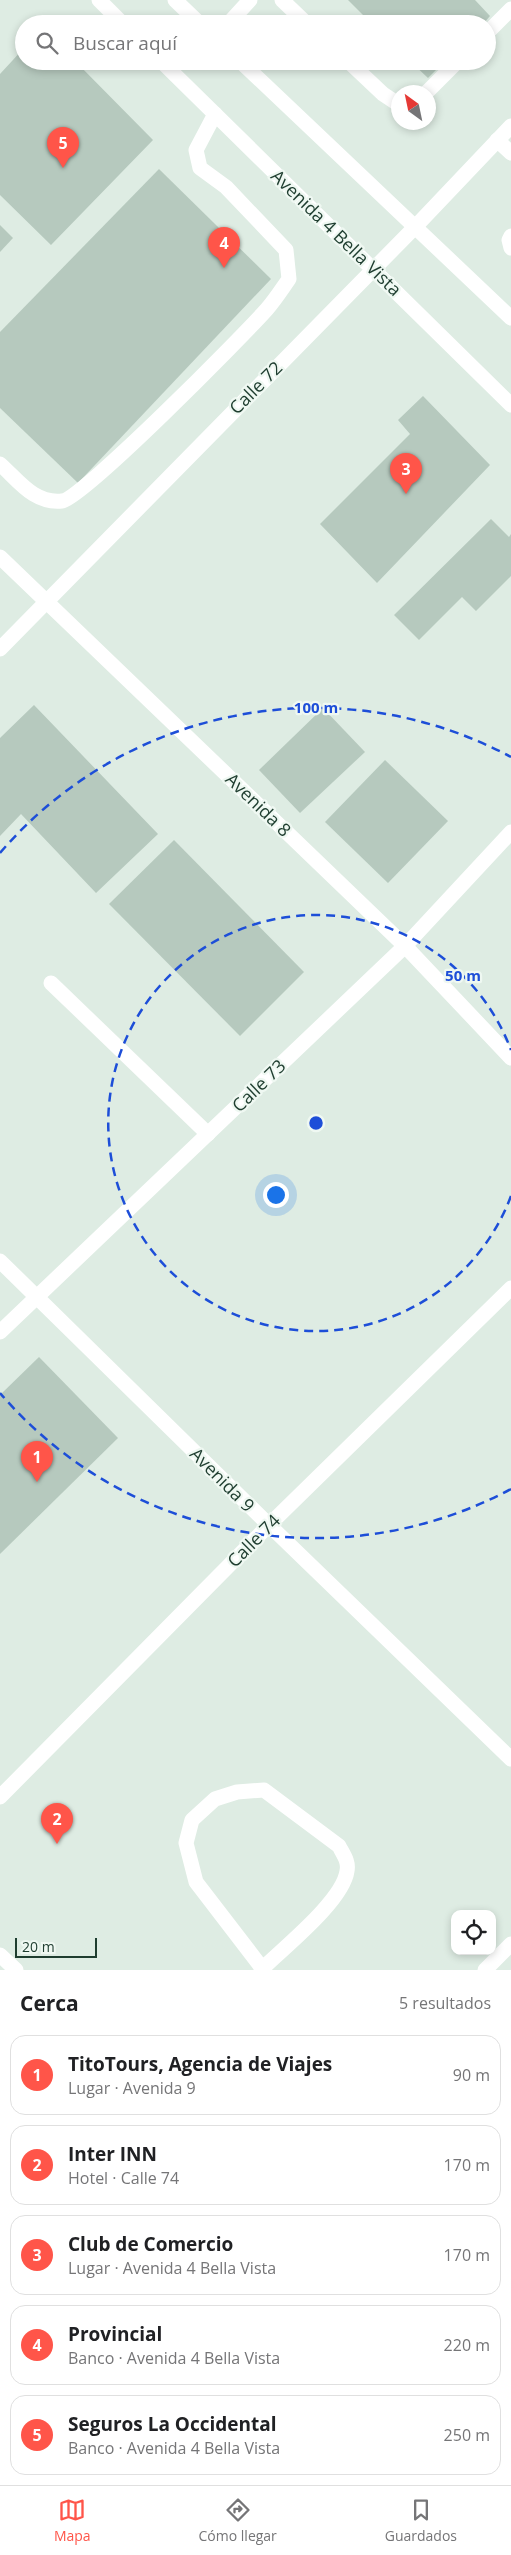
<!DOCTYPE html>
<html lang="es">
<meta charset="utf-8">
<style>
body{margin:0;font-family:"Open Sans",sans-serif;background:#f6f6f6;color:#202124}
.controls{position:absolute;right:15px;bottom:15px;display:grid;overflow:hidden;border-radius:10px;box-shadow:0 2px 8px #0003}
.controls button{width:45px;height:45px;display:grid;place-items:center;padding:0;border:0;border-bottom:1px solid #e0e0e0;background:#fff;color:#202124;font:25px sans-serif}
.compass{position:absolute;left:391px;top:85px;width:45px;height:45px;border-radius:50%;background:#fff;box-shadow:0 2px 8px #0003;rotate:327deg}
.scale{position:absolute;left:15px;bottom:12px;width:82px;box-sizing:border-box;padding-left:5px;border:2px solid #1e3d2f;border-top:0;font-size:14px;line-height:18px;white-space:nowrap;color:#1e3d2f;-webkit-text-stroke:4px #eff8f2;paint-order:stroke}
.you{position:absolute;left:275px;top:1194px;width:18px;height:18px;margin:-12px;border:4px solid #fff;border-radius:50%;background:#1a73e8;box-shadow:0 0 0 8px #1a73e833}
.badge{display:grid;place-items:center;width:32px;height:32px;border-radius:50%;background:#ff5549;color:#fff;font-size:16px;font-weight:700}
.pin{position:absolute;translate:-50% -41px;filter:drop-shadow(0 1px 2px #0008)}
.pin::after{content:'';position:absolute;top:26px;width:18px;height:15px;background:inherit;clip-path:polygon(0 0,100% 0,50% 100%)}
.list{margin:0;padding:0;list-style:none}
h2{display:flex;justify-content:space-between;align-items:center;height:65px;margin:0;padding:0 20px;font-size:21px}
h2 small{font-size:16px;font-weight:400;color:#757577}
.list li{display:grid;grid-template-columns:32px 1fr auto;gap:15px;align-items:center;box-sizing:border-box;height:80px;margin:0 10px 10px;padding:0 10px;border:1px solid #e0e0e0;border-radius:15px}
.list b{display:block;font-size:19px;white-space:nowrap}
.list p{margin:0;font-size:16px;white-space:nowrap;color:#757577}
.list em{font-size:16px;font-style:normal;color:#757577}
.icon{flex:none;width:28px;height:28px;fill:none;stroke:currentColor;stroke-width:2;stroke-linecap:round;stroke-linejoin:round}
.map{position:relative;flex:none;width:511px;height:1970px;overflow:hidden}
.search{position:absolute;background:#fff;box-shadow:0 2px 8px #0003;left:15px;right:15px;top:15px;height:55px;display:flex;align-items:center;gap:12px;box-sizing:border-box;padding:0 18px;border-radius:28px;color:#757577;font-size:19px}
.sheet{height:515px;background:#fff}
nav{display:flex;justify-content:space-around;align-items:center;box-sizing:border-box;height:70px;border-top:1px solid #e0e0e0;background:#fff;font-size:14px;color:#757577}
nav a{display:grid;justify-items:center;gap:2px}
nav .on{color:#ff5549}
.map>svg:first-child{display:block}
.building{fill:#b6c9be}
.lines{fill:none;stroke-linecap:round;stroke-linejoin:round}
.minor{stroke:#fff;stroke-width:15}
.ring{fill:none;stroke:#1d4ed8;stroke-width:2.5;stroke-dasharray:9 6}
.labels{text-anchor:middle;stroke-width:4.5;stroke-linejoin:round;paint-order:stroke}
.street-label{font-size:18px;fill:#1e3d2f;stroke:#eff8f2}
.centre{fill:#1d4ed8;stroke:#eff8f2;stroke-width:2.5}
.ring-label{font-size:15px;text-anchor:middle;font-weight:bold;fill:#1d4ed8;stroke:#eff8f2;stroke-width:4.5;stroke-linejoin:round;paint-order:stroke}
</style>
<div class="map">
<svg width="511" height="1970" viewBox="0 0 511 1970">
<rect width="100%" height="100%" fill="#deece3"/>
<g class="building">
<polygon points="348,0 475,0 490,16 483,24 372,24"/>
<polygon points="24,48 24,61 75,61 153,140 51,245 0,195 0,74"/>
<polygon points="410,61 445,61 428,78"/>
<polygon points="159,169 271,279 78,483 0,408 0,332"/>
<polygon points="0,225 13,238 0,252"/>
<polygon points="423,396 490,465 377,583 320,524 410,434 398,420"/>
<polygon points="491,519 509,537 511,534 511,576 476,611 462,597 419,640 394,615"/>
<polygon points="34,705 158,834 96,893 21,814 0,836 0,738"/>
<polygon points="323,708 365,752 300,813 259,770"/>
<polygon points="385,760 448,821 388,883 325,822"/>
<polygon points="174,840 304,972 240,1036 109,904"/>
<polygon points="39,1357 118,1438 0,1554 0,1395"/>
</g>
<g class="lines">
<g class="minor">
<polyline points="99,0 123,24"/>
<polyline points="175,0 200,24"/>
<polyline points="282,0 307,24"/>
<polyline points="228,24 250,0"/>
<polyline points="487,33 511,9"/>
<polyline points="161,61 511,405"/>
<polyline points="240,61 511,318"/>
<polyline points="348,61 383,94 398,104"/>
<polyline points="427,92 458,61"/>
<polyline points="497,140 511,153"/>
<polyline points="511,236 509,240 511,248"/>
<path d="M0,464c19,17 34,40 62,37 20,-2 182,-166 205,-192 8,-9 15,-20 22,-30l-3,-29 -60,-63 -26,-19 -4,-18 19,-36"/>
<polyline points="0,557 405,946 511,1058"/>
<polyline points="0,649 416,226 511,126"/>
<polyline points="51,983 208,1134"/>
<polyline points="0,1261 269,1525 511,1759"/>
<polyline points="0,1332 405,946 511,832"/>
<polyline points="0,1797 269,1525 511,1288"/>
<polyline points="0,1955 16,1970"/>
<path d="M261,1970c22,-22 82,-69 86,-99 2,-10 -4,-17 -8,-25l-75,-56 -27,2 -22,7 -23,21 -6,23 10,39 66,86"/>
<polyline points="485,1970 511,1944"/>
</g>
</g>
<g class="ring">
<path d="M511 1196A208 208 0 1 1 511 1050"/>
<path d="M511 1489A415 415 0 0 1 0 1393M0 853A415 415 0 0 1 511 757"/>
</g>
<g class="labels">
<g class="street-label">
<text transform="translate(336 233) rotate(44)" y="6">Avenida 4 Bella Vista</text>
<text transform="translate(256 388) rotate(-45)" y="6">Calle 72</text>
<text transform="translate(258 805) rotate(44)" y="6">Avenida 8</text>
<text transform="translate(259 1086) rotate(-44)" y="6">Calle 73</text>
<text transform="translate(222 1480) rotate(45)" y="6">Avenida 9</text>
<text transform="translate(254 1541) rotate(-45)" y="6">Calle 74</text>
</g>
</g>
<circle cx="316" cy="1123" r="8" class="centre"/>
<g class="ring-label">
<text x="316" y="713">100 m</text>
<text x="463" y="981">50 m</text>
</g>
</svg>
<div class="controls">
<button><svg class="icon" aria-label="locate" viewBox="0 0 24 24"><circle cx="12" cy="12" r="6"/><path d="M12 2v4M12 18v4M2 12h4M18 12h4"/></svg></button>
</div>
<svg class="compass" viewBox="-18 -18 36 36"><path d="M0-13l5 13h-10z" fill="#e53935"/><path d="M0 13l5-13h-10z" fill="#757577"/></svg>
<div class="scale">20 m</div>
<div class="you"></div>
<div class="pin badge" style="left:37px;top:1482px">1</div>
<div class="pin badge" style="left:57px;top:1844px">2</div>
<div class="pin badge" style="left:406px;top:494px">3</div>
<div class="pin badge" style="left:224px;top:268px">4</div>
<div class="pin badge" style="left:63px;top:168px">5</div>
<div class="search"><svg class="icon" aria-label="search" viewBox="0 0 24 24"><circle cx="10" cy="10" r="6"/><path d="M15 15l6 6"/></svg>Buscar aquí</div>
</div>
<section class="sheet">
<h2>Cerca<small>5 resultados</small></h2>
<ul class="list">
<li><span class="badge">1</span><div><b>TitoTours, Agencia de Viajes</b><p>Lugar · Avenida 9</p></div><em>90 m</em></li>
<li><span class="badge">2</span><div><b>Inter INN</b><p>Hotel · Calle 74</p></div><em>170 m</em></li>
<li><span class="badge">3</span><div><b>Club de Comercio</b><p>Lugar · Avenida 4 Bella Vista</p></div><em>170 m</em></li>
<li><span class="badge">4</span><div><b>Provincial</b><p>Banco · Avenida 4 Bella Vista</p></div><em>220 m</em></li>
<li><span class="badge">5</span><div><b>Seguros La Occidental</b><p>Banco · Avenida 4 Bella Vista</p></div><em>250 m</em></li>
</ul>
</section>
<nav>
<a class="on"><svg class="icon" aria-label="map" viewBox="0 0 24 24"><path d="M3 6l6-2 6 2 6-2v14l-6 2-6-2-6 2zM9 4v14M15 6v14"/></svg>Mapa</a>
<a><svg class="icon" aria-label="directions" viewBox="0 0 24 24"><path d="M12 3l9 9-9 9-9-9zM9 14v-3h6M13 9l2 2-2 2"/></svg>Cómo llegar</a>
<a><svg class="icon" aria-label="saved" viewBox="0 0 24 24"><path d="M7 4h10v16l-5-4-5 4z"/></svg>Guardados</a>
</nav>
